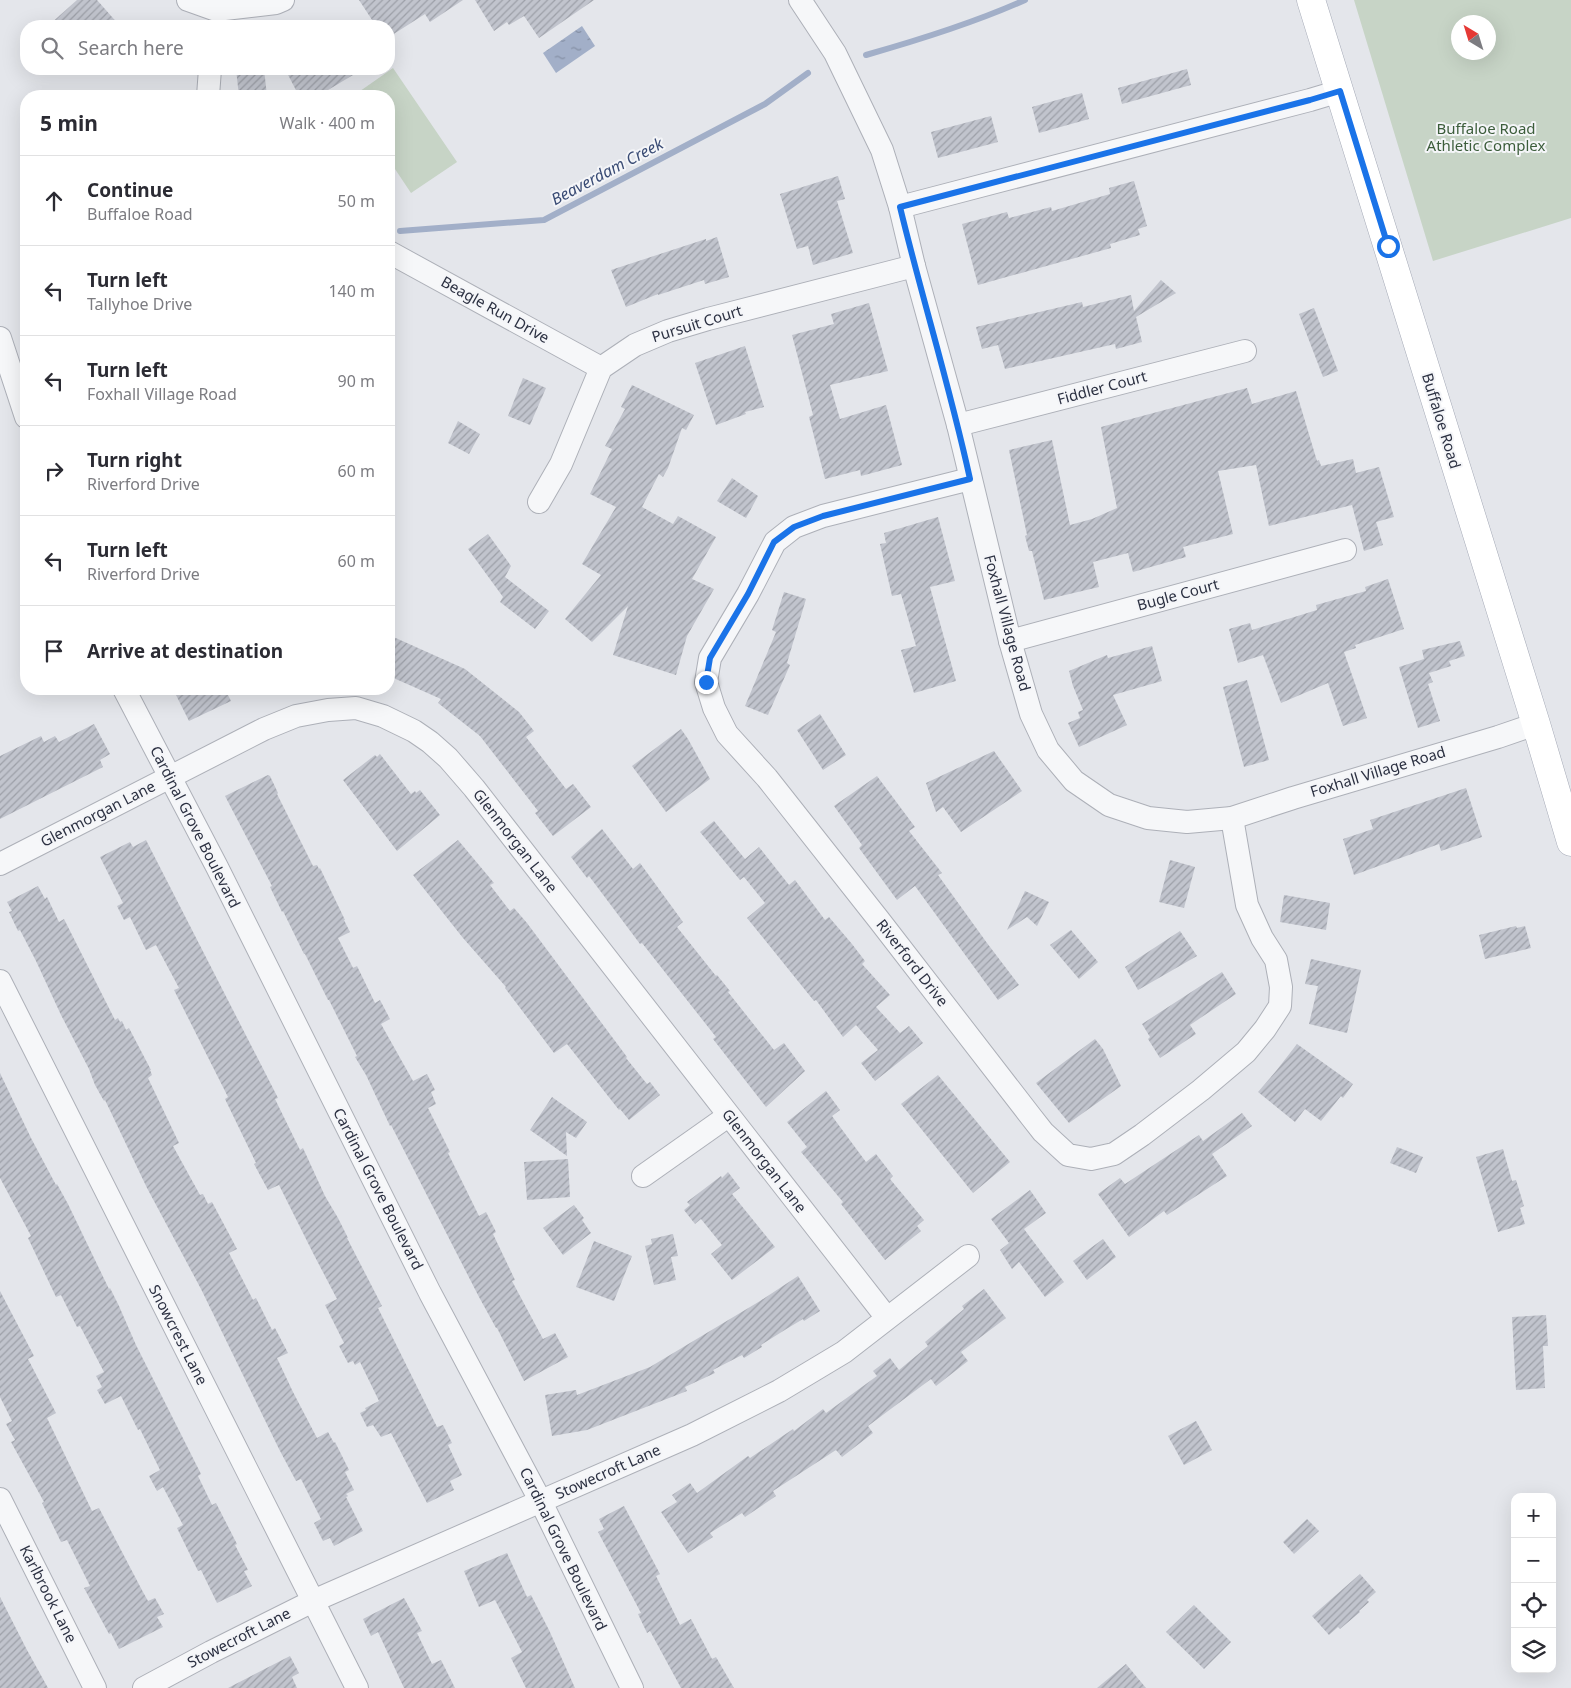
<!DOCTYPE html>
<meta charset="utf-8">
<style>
body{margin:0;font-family:"Noto Sans",sans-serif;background:#f2f2f3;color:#2b2b33}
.controls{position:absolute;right:15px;bottom:15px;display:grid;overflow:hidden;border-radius:10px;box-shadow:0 5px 20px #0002}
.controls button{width:45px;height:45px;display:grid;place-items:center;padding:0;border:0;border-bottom:1px solid #e1e1e2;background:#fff;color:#2b2b33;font:25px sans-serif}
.compass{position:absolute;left:1451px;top:15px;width:45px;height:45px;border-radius:50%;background:#fff;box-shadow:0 5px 20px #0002;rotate:322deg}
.stop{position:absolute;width:15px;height:15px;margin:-11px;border:4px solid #1a73e8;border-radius:50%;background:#fff}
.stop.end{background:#1a73e8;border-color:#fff;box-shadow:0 1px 5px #0008}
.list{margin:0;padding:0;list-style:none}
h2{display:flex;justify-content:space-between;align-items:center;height:65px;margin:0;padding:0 20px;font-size:21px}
h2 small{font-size:16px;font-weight:400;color:#7c7c81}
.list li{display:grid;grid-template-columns:32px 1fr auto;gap:15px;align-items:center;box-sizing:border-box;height:90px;padding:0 20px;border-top:1px solid #e1e1e2}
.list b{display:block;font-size:19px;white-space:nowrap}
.list p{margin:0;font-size:16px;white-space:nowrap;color:#7c7c81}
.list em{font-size:16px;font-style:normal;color:#7c7c81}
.icon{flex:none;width:28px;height:28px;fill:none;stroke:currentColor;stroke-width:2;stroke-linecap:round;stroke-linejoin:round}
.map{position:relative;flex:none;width:1571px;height:1688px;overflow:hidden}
.search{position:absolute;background:#fff;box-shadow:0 5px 20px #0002;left:20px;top:20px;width:375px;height:55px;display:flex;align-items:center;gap:12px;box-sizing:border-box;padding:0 18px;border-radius:20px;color:#7c7c81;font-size:19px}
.panel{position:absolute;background:#fff;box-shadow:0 5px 20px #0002;left:20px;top:90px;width:375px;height:605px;border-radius:20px}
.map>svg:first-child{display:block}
.green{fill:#c7d4c6;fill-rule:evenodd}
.water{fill:url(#water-ripples)}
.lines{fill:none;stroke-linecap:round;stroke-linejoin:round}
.stream{stroke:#a2afc8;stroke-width:6}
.building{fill:url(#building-hatch)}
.minor-casing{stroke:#adb0b8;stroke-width:24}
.major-casing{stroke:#a4a9b6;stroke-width:29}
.minor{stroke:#f6f7f9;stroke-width:22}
.major{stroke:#fff;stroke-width:28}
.route{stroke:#1a73e8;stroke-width:6}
.labels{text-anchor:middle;stroke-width:4;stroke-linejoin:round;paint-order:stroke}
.park-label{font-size:15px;fill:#3c5d3b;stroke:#f4f5f8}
.street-label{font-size:15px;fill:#2c3142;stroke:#f4f5f8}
.water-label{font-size:16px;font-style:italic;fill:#394b74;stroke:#f4f5f8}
</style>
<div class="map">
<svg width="1571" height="1688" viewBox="0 0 1571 1688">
<defs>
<pattern id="water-ripples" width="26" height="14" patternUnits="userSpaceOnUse" patternTransform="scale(1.25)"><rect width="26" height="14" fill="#a2afc8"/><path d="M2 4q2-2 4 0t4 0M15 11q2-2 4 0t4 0" fill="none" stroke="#848fa4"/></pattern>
<pattern id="building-hatch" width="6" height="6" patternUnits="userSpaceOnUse" patternTransform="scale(1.25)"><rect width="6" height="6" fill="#c1c4cd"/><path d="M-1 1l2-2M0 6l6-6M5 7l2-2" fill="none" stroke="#9da0a8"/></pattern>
</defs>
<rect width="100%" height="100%" fill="#e4e6eb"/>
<g class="green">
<path d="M1354,0h217v218l-138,43zM1458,22h30v30h-30z"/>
<polygon points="393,68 457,162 411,193 389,160 389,96 353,96"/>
</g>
<polygon class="water" points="582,26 595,46 556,73 543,53"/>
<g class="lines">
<g class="stream">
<path d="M866,55c53,-15 108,-32 159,-55"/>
<polyline points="400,231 544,220 765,104 808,73"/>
</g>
</g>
<g class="building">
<polygon points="77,0 97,0 120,26 48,26"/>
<polygon points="359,0 463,0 430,22 425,14 389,37 389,26 376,26"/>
<polygon points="475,0 594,0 539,38 524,16 509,25 507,22 494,31"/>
<polygon points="236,69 264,69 267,96 239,96"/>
<polygon points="285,69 363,69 328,90 332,96 299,96"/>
<polygon points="1187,69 1191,85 1122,104 1118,88"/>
<polygon points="1082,93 1089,119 1039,133 1032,107"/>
<polygon points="991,116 998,142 938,158 931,132"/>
<polygon points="838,176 845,199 837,201 853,253 813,265 808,246 797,249 780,194"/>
<polygon points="1134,181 1147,226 1138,229 1140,235 1110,244 1111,248 978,285 962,224 1007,212 1009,218 1051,207 1052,211 1110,194 1109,188"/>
<polygon points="717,237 729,277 705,284 704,280 658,295 658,294 626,307 611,270 706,239 706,241"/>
<polygon points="1161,280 1176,293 1136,317 1142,342 1116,349 1115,344 1005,369 998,345 982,349 976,327 1082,302 1083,307 1131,295 1134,311"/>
<polygon points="869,303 888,371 830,385 840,419 886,405 902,465 861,476 860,470 825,479 809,417 813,415 792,335 834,324 831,314"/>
<polygon points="1314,308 1338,371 1323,377 1299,314"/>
<polygon points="745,346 764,407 745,412 746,414 716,425 695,363"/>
<polygon points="523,378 546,388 530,425 508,416"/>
<polygon points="632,385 694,415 686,430 682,428 668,468 663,477 659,474 642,507 673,524 678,516 716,537 692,579 714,589 687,636 676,675 613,655 628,606 592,642 565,619 601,575 582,564 616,507 590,494 612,449 605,446 625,409 621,407"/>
<polygon points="1247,388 1252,404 1296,391 1317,461 1319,460 1321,466 1353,459 1356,473 1379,467 1394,517 1376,522 1383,545 1364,551 1352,505 1269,526 1256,465 1218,471 1233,534 1183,547 1186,557 1133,572 1128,553 1093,562 1099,587 1044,600 1032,551 1029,551 1025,536 1027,535 1009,450 1052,440 1070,525 1092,519 1117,508 1101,427"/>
<polygon points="458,421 480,434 469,454 448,443"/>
<polygon points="732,478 758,496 746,518 717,501"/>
<polygon points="938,517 955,581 930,587 956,681 914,693 901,650 916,646 901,594 892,596 880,544 886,543 884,533"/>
<polygon points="488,534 511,566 505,577 549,611 535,629 500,602 503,597 468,549"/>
<polygon points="1388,579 1404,629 1355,645 1356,648 1344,652 1367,718 1343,726 1328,683 1281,703 1263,655 1238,663 1229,629 1250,623 1252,630 1317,610 1316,605 1366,591 1365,587"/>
<polygon points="784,592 806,599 787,663 790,665 768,715 745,706 776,632 772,630"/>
<polygon points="389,635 465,669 519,712 534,731 526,737 566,789 573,784 591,807 553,836 535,813 538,811 480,736 438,703 441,699 389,676"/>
<polygon points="1460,641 1465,656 1449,661 1451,666 1429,673 1433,682 1428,684 1440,721 1418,728 1399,667 1424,659 1422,650"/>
<polygon points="1152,646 1162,681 1113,695 1127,725 1079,747 1068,723 1080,718 1078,712 1083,710 1073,686 1069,671 1107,655 1108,658"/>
<polygon points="1247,680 1269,760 1244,767 1223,687"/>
<polygon points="173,689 225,689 231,701 189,721"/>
<polygon points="820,714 846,755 823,770 797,730"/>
<polygon points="94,724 110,754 100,760 103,767 0,819 0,756 41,736 44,742 55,736 59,742"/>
<polygon points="681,729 688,739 710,779 666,812 632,766"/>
<polygon points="994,751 1022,791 961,832 943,807 936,812 926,783"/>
<polygon points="380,754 411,794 415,791 416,793 420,790 440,815 397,851 343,780 375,755 377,757"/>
<polygon points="268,775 270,776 278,793 277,794 313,866 317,865 319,869 320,868 345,920 344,920 350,932 338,938 353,968 357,966 375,1003 380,1000 390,1019 381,1024 413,1081 427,1074 435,1090 431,1092 436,1104 428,1108 450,1152 448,1153 479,1216 486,1212 496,1232 493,1234 515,1280 512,1281 543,1339 555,1333 568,1357 524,1381 497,1328 496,1328 479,1297 391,1125 390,1126 366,1075 355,1057 357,1056 329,1000 328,1000 305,954 304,954 283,911 282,912 270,887 272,886 225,796"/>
<polygon points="877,776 915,827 909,831 942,873 938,875 987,943 1019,985 998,1000 915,886 897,900 859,848 862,845 834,806"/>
<polygon points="1466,788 1482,837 1441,851 1439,844 1354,875 1343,839 1373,829 1370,820"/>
<polygon points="714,821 745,859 759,847 789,885 795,880 825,920 829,917 852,944 865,961 862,964 890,995 876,1007 900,1033 909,1026 923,1043 875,1081 861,1063 878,1050 856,1025 843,1037 816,1000 814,1001 747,918 765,903 744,877 740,880 700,832"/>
<polygon points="602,829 633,869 640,863 683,922 677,927 716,976 717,975 730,991 728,992 774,1050 784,1043 805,1071 766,1107 713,1039 716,1037 642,943 640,944 589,876 587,878 571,857"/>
<polygon points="146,840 278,1098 275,1099 300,1150 303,1148 325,1196 338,1218 348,1238 347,1238 382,1306 378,1308 437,1427 443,1425 452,1443 448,1445 462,1475 450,1481 454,1490 427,1503 391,1433 381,1437 373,1425 367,1427 360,1413 366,1410 365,1408 379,1401 360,1362 355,1365 353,1361 348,1363 339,1346 344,1343 325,1305 337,1299 314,1255 279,1185 268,1190 254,1164 256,1163 225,1099 228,1097 174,990 179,988 156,945 146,950 130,917 124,920 117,906 123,903 100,857 130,842 133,847"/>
<polygon points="458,840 494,883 490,885 510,911 514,908 527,923 627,1057 626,1058 647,1084 650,1082 660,1095 629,1120 620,1109 619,1110 567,1044 554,1053 505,988 506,987 463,938 413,875"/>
<polygon points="1170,860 1195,867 1184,908 1159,902"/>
<polygon points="38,886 45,899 47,897 59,922 64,919 115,1020 118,1018 120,1022 122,1021 126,1030 129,1028 151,1070 150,1070 152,1075 148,1078 179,1143 173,1146 200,1195 203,1194 208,1204 212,1202 237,1249 229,1253 253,1300 256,1298 272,1330 275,1328 288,1353 277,1358 293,1392 317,1438 328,1432 334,1443 335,1442 349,1470 345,1472 354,1490 346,1494 348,1496 346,1497 363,1531 334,1546 330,1538 323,1541 314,1523 321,1519 301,1479 296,1481 279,1449 201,1289 147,1188 105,1100 104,1101 95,1085 89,1069 61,1015 36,961 20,930 18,931 9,912 12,911 7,902"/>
<polygon points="1025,891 1049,902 1037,926 1027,917 1007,930"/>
<polygon points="1284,895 1330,903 1326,930 1280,922"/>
<polygon points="1516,926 1517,928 1525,926 1531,948 1485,959 1479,935"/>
<polygon points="1071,930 1098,962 1079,979 1050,945"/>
<polygon points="1180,931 1197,956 1138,990 1125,967"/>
<polygon points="1311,959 1361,970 1347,1033 1309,1024 1318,986 1305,984"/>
<polygon points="1222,972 1236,994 1190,1025 1196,1034 1160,1058 1148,1039 1150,1037 1142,1024"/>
<polygon points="1095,1039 1103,1049 1121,1086 1069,1123 1036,1083"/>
<polygon points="1297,1044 1353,1084 1343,1098 1341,1096 1321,1121 1305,1109 1295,1122 1258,1092 1276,1071"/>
<polygon points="0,1073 31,1138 56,1185 57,1184 68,1204 109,1289 110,1288 119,1306 136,1345 201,1474 198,1476 212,1505 216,1503 237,1544 235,1545 248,1570 244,1571 252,1586 217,1603 201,1570 198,1571 177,1528 183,1525 163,1487 157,1491 149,1476 160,1470 140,1429 138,1430 121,1396 105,1404 97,1390 102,1387 96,1376 104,1372 80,1326 77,1327 61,1295 56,1297 28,1238 31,1236 0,1178"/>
<polygon points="938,1075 1010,1162 973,1193 901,1104"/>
<polygon points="826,1091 840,1110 832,1116 866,1162 876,1154 893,1176 890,1179 924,1220 917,1226 921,1231 885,1260 841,1204 843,1202 801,1152 807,1147 787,1122"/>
<polygon points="552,1097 587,1122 576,1138 566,1132 567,1156 530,1130"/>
<polygon points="1242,1113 1252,1126 1212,1154 1227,1176 1167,1215 1164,1211 1129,1237 1098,1194 1120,1178 1125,1184 1199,1135 1203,1141"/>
<polygon points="1397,1147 1423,1157 1416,1173 1390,1163"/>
<polygon points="1503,1149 1512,1181 1516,1180 1524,1206 1520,1208 1525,1224 1498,1232 1476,1157"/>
<polygon points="568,1159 570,1197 527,1200 524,1162"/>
<polygon points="728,1172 740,1188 732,1194 775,1247 732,1280 711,1254 722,1245 701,1219 695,1224 684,1210 690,1205 687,1202 721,1176 722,1178"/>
<polygon points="1030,1190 1046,1213 1024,1229 1064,1282 1045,1297 1019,1262 1012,1269 1000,1250 1009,1243 991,1219"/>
<polygon points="574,1205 584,1218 582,1220 591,1233 563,1255 543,1228"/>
<polygon points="673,1234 678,1256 671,1257 676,1280 654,1285 645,1246 652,1244 651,1239"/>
<polygon points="1103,1239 1116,1257 1087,1280 1073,1261"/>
<polygon points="594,1241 632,1256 614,1301 576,1287"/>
<polygon points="798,1276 820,1311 804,1321 803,1319 788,1328 761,1345 762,1347 744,1358 742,1355 713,1370 715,1373 685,1387 687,1391 587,1430 552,1436 545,1395 576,1390 577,1395 650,1367 760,1301"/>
<polygon points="984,1289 1006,1318 961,1352 968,1361 936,1386 931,1379 868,1426 873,1433 842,1457 836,1450 773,1491 776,1496 745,1517 742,1513 710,1533 713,1537 688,1553 661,1512 677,1502 672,1495 690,1483 697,1493 748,1456 750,1458 793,1429 794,1431 823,1409 826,1413 877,1376 873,1371 890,1358 899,1370 928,1346 925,1342 964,1309 962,1306"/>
<polygon points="0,1291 34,1356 28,1359 56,1413 47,1418 92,1511 99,1508 143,1592 148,1601 155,1598 164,1614 157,1617 163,1627 119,1649 111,1633 109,1634 84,1588 90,1586 67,1540 61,1542 42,1503 44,1502 11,1442 15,1440 6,1424 12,1421 0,1397"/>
<polygon points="1546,1315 1548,1346 1543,1346 1545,1388 1516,1390 1512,1317"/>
<polygon points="1196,1421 1212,1450 1184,1465 1168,1436"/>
<polygon points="624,1506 660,1574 656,1576 680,1625 691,1619 712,1659 716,1657 734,1688 681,1688 650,1631 647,1633 638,1614 641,1613 598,1532 604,1529 599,1519"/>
<polygon points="1307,1519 1319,1531 1294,1554 1283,1542"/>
<polygon points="507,1553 527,1597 531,1595 549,1630 575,1688 526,1688 511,1658 522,1652 495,1600 479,1607 464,1571"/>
<polygon points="1360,1574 1376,1592 1367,1600 1369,1602 1359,1611 1360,1612 1340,1629 1338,1627 1329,1635 1312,1616"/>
<polygon points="0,1597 27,1650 48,1688 0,1688"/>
<polygon points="404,1598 422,1631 417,1633 432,1664 441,1660 455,1688 404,1688 378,1632 371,1636 363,1619"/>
<polygon points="1194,1605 1231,1642 1204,1669 1166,1632"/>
<polygon points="290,1656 299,1673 292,1677 297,1688 228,1688"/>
<polygon points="1126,1664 1146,1688 1097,1688"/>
</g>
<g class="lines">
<defs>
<g id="minor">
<polyline points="188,0 216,10 276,3 283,0"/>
<polyline points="800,0 835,53 882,150 900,207 914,266 958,425 1010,641 1031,714 1048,750 1074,781 1109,805 1148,818 1187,822 1232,818 1293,798 1498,737 1536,724"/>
<polyline points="208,96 210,69"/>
<polyline points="900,207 1310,100 1340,91"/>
<polyline points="389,252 601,368"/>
<polyline points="0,338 26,417"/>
<polyline points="958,425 1245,351"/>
<polyline points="970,479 823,516 794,527 775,542 748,594 710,658 706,682 714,708 727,734 767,778 879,920 1032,1118 1043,1132 1068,1155 1091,1159 1114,1154 1142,1135 1201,1090 1246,1052 1265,1029 1280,1006 1281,987 1276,960 1262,938 1247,905 1232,818"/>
<polyline points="539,502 561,464 601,368 635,345 668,331 708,319 914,266"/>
<polyline points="1010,641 1345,550"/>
<polyline points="124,689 217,867 430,1293 541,1502 632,1688"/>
<polyline points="0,864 264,729 296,716 328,710 356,708 383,716 414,731 430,742 448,758 474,788 887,1318"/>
<polyline points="0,981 357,1688"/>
<polyline points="643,1176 728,1116"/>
<polyline points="0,1499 95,1688"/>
<polyline points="144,1688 211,1652 313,1601 692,1435 779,1391 844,1352 968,1256"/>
</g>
<polyline id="major" points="1311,0 1536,724 1571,842"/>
</defs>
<use href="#minor" class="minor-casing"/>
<use href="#major" class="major-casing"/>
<use href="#minor" class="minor"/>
<use href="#major" class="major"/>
</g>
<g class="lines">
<path class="route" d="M706,682l4,-24 38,-64 26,-52 20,-15 29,-11 147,-37c-20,-92 -48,-181 -70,-272l410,-107 30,-9 48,155"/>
</g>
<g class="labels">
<g class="park-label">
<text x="1486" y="134">Buffaloe Road<tspan x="1486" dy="17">Athletic Complex</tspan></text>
</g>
<g class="street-label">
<text transform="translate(495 310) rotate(29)" y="5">Beagle Run Drive</text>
<text transform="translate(697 324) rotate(-17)" y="5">Pursuit Court</text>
<text transform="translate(1102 388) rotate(-15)" y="5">Fiddler Court</text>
<text transform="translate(1441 421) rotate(73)" y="5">Buffaloe Road</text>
<text transform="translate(1178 595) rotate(-15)" y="5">Bugle Court</text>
<text transform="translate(1007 623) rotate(75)" y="5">Foxhall Village Road</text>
<text transform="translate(1378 772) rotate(-17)" y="5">Foxhall Village Road</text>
<text transform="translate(98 814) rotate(-27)" y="5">Glenmorgan Lane</text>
<text transform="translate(195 827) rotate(63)" y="5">Cardinal Grove Boulevard</text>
<text transform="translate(515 841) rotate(52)" y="5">Glenmorgan Lane</text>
<text transform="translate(912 963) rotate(52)" y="5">Riverford Drive</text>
<text transform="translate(764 1161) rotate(52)" y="5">Glenmorgan Lane</text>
<text transform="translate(378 1189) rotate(63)" y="5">Cardinal Grove Boulevard</text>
<text transform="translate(178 1335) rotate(63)" y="5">Snowcrest Lane</text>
<text transform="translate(608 1472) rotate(-24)" y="5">Stowecroft Lane</text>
<text transform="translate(563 1549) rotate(64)" y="5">Cardinal Grove Boulevard</text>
<text transform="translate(48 1594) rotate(63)" y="5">Karlbrook Lane</text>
<text transform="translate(239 1638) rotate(-27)" y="5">Stowecroft Lane</text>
</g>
<g class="water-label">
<text transform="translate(607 171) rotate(-28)" y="6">Beaverdam Creek</text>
</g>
</g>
</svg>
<div class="controls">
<button>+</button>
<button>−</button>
<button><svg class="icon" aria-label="locate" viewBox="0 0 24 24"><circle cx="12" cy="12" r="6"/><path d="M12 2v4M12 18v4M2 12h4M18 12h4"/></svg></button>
<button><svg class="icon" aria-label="layers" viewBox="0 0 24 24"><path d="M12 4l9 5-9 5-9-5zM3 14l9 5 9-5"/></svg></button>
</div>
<svg class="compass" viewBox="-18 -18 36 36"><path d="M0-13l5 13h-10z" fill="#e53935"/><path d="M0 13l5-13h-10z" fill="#7c7c81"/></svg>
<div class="stop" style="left:1388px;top:246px"></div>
<div class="stop end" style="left:706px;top:682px"></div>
<div class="search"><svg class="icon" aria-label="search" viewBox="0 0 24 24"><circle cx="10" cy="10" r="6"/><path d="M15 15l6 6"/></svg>Search here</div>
<section class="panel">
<h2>5 min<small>Walk · 400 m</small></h2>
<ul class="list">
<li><svg class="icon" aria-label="ahead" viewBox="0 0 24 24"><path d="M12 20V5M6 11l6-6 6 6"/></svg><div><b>Continue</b><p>Buffaloe Road</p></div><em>50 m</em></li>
<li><svg class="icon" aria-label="left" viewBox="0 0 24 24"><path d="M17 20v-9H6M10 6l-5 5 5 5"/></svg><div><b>Turn left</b><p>Tallyhoe Drive</p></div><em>140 m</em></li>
<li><svg class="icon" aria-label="left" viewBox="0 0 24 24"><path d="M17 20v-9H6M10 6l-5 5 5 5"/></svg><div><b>Turn left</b><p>Foxhall Village Road</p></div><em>90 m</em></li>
<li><svg class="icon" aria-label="right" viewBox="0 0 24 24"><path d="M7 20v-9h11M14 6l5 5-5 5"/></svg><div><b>Turn right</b><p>Riverford Drive</p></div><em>60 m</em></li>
<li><svg class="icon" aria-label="left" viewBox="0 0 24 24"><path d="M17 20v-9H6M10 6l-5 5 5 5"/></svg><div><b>Turn left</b><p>Riverford Drive</p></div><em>60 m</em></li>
<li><svg class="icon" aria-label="arrive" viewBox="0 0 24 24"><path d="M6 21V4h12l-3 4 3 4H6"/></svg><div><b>Arrive at destination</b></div></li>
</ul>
</section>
</div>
